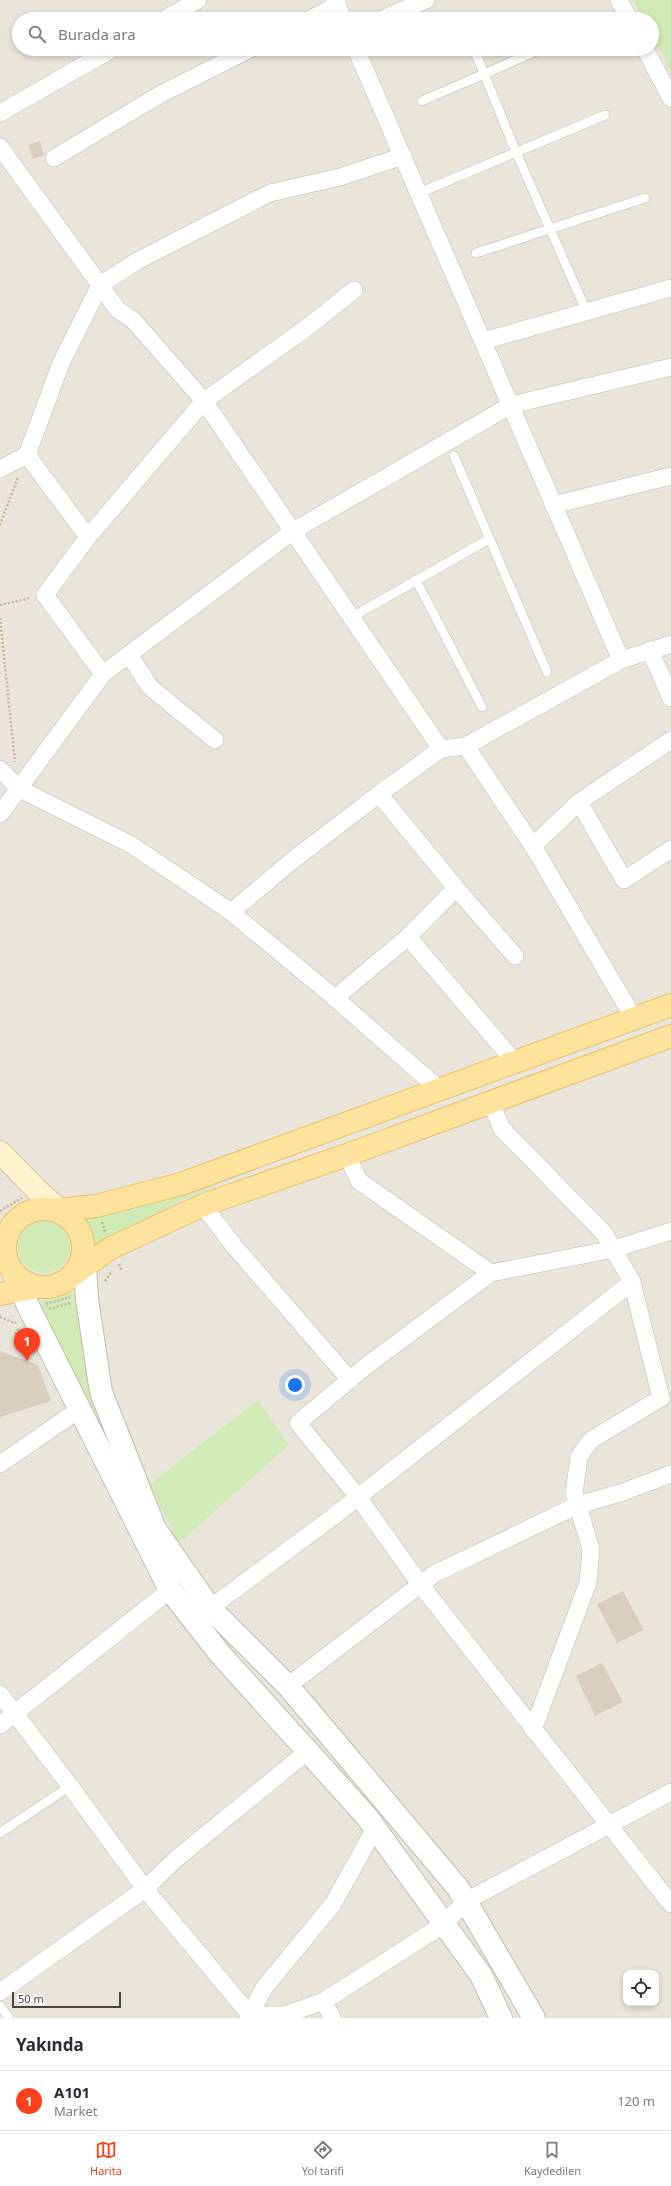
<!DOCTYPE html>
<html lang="tr">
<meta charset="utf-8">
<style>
body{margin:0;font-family:"Noto Sans",sans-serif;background:#f2f2f3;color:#2b2b33}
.controls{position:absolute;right:12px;bottom:12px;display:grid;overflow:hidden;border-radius:8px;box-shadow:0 2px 6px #0003}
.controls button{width:36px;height:36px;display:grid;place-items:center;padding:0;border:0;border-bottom:1px solid #e1e1e2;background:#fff;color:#2b2b33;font:20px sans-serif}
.scale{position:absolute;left:12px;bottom:10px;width:109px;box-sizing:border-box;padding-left:4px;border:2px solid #4b4439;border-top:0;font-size:11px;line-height:14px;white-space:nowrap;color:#4b4439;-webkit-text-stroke:3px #fff;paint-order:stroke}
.you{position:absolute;left:295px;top:1385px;width:14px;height:14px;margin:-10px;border:3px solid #fff;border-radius:50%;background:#1a73e8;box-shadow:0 0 0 6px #1a73e833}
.badge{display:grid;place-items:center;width:26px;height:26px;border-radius:50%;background:#fc3f1d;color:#fff;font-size:13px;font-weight:700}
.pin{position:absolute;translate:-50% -33px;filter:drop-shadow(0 1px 2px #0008)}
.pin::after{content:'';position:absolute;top:21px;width:14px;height:12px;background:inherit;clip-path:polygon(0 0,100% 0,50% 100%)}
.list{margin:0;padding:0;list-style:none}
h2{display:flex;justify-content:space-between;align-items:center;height:52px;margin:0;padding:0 16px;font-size:17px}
h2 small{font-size:13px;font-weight:400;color:#7c7c81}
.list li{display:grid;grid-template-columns:26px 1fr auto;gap:12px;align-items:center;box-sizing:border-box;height:60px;padding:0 16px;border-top:1px solid #e1e1e2}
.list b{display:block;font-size:15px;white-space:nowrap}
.list p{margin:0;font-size:13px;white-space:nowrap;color:#7c7c81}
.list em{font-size:13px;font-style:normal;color:#7c7c81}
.icon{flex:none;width:22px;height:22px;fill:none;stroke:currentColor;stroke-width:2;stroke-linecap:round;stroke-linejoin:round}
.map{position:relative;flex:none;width:671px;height:2018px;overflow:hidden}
.search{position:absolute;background:#fff;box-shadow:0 2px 6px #0003;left:12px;right:12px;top:12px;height:44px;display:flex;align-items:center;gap:10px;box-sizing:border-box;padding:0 14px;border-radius:22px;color:#7c7c81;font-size:15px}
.sheet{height:112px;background:#fff}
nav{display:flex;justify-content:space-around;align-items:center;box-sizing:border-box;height:56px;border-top:1px solid #e1e1e2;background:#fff;font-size:11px;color:#7c7c81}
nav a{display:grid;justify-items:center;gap:2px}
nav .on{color:#fc3f1d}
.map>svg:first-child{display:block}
.residential{fill:#eae5da;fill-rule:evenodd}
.green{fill:#d2eab5}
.building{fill:#d8cfc1}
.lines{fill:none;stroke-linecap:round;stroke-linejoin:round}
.service-casing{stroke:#c2bbae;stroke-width:10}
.minor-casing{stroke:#c2bbae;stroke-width:18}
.tertiary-casing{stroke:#c2bbae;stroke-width:24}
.secondary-casing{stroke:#d6c79b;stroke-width:24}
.primary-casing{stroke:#e6c16a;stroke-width:24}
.path{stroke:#c4b79f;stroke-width:2.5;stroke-dasharray:2 2;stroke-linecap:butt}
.service{stroke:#fff;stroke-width:9}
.minor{stroke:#fff;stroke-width:17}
.tertiary{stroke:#fff;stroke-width:22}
.secondary{stroke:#fff3cd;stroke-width:22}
.primary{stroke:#ffe39c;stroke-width:22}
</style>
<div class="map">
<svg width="671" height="2018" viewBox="0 0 671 2018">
<rect width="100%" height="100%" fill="#f6f3ec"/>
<path class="residential" d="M0,0h671v2018h-671zM19,19h633v30h-633zM626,1973h30v30h-30z"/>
<g class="green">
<polygon points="633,0 671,0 671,72 652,35 652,19 643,19"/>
<polygon points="214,1180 216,1186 183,1199 94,1249 92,1232 82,1217"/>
<circle cx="44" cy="1247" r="26"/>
<polygon points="76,1291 75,1302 94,1403 148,1530 36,1302"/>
<polygon points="258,1400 289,1445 178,1544 150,1484"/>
</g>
<g class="building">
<polygon points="40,141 44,155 33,159 28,145"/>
<polygon points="0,1351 38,1365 51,1401 0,1417"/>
<polygon points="623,1591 644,1630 617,1643 597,1604"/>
<polygon points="602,1663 623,1702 595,1716 576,1676"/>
</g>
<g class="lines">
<defs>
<g id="service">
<polyline points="474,49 516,152 584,306"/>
<polyline points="422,101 541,49"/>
<polyline points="419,193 605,115"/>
<polyline points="476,253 645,198"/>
<polyline points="454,456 547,672"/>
<polyline points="416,580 482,707"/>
<polyline points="352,617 489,539"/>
<polyline points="0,1833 70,1786"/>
<polyline points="0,2006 9,2018"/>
</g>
<g id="minor">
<polyline points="335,0 343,19"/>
<polyline points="619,0 629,19"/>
<polyline points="165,19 198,0"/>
<polyline points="310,19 338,5"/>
<polyline points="382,19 426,0"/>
<polyline points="356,49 621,660"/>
<polyline points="645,49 671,98"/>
<polyline points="0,113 112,49"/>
<polyline points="0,147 118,310 133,320 204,401 441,749"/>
<polyline points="54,158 161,94 250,49"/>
<polyline points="483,341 671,288"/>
<polyline points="27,455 61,363 100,285 137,261 270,193 340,177 403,156"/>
<polyline points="0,469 27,455 88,537"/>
<polyline points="553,505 671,476"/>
<polyline points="650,650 671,698"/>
<polyline points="129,655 150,687 215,740"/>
<polyline points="103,674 45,595 88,537 204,401 309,326 354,290"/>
<polyline points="466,746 533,846 633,1017"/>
<polyline points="0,769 18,788 130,844 231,912 335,998 439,1089"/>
<polyline points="379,794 456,888 515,956"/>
<polyline points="579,802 624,880 671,849"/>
<polyline points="0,814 103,674 293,531 511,405 671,367"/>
<polyline points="533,846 579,802 671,740"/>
<polyline points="231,912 293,860 379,794 441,749 466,746 621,660 671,644"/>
<polyline points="408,937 514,1061"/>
<polyline points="335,998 408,937 456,888"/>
<polyline points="491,1103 502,1129 604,1233 632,1282 661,1398 591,1440 579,1457 574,1493 591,1549 588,1583 533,1730"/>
<polyline points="347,1155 359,1181 491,1273 366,1366 298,1423 358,1497 420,1584 671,1904"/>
<polyline points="203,1205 234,1246 350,1380"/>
<polyline points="491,1273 614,1249 671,1231"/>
<polyline points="0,1464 80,1409"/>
<polyline points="210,1608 330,1519 632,1282"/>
<polyline points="288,1686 434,1574 578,1505 623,1492 671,1474"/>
<polyline points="0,1694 70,1786 145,1889 250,2015 284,2015 324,2001 444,1924 466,1901 671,1792"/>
<polyline points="0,1725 170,1590"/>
<polyline points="0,1992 145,1889 176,1859 308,1751"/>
<polyline points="324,2001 332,2018"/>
<polyline points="248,2018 264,1988 333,1904 375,1828"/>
</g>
<g id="tertiary">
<polyline points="84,1250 87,1299 101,1392 155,1529 210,1608 288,1686 458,1888 534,2018"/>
<polyline points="14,1274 29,1308 170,1590 220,1654 367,1817 481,1975 501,2018"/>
</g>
<g id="secondary">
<polyline points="0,1152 37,1190 66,1216"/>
<polyline points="0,1239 5,1251"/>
</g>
<g id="primary">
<circle cx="44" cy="1248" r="39"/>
<polyline points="55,1210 96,1206 181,1184 671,1005"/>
<polyline points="74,1274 111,1248 203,1205 347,1155 671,1036"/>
<polyline points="0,1294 37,1287"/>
</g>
</defs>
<use href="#service" class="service-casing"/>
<use href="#minor" class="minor-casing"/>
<use href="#tertiary" class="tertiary-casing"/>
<use href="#secondary" class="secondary-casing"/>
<use href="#primary" class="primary-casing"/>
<g class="path">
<polyline points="0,525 18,477"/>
<polyline points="0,605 31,598"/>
<polyline points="0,618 15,762"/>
<polyline points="0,1211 22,1198"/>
<polyline points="102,1222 105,1232"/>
<polyline points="119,1264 122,1271"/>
<polyline points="105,1281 112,1271"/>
<polyline points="46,1304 70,1297"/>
<polyline points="49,1309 71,1303"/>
<polyline points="0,1317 14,1323 16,1322"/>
<polyline points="15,1334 19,1328"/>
</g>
<use href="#service" class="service"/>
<use href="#minor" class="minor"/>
<use href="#tertiary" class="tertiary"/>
<use href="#secondary" class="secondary"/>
<use href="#primary" class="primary"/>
</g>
</svg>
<div class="controls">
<button><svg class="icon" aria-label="locate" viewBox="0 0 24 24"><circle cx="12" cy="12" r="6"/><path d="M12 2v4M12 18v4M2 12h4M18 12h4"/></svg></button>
</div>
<div class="scale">50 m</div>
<div class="you"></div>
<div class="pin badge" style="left:27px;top:1361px">1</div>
<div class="search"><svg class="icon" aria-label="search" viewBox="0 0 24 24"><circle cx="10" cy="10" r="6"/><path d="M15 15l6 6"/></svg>Burada ara</div>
</div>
<section class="sheet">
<h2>Yakında<small></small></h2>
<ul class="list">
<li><span class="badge">1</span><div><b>A101</b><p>Market</p></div><em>120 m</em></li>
</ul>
</section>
<nav>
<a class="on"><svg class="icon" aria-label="map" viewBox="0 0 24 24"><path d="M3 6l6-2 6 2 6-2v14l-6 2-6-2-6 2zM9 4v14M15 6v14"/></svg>Harita</a>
<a><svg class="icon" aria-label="directions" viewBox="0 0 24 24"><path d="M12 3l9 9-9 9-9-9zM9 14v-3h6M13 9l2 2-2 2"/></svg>Yol tarifi</a>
<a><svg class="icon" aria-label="saved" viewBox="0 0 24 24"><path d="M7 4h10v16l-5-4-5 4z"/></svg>Kaydedilen</a>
</nav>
